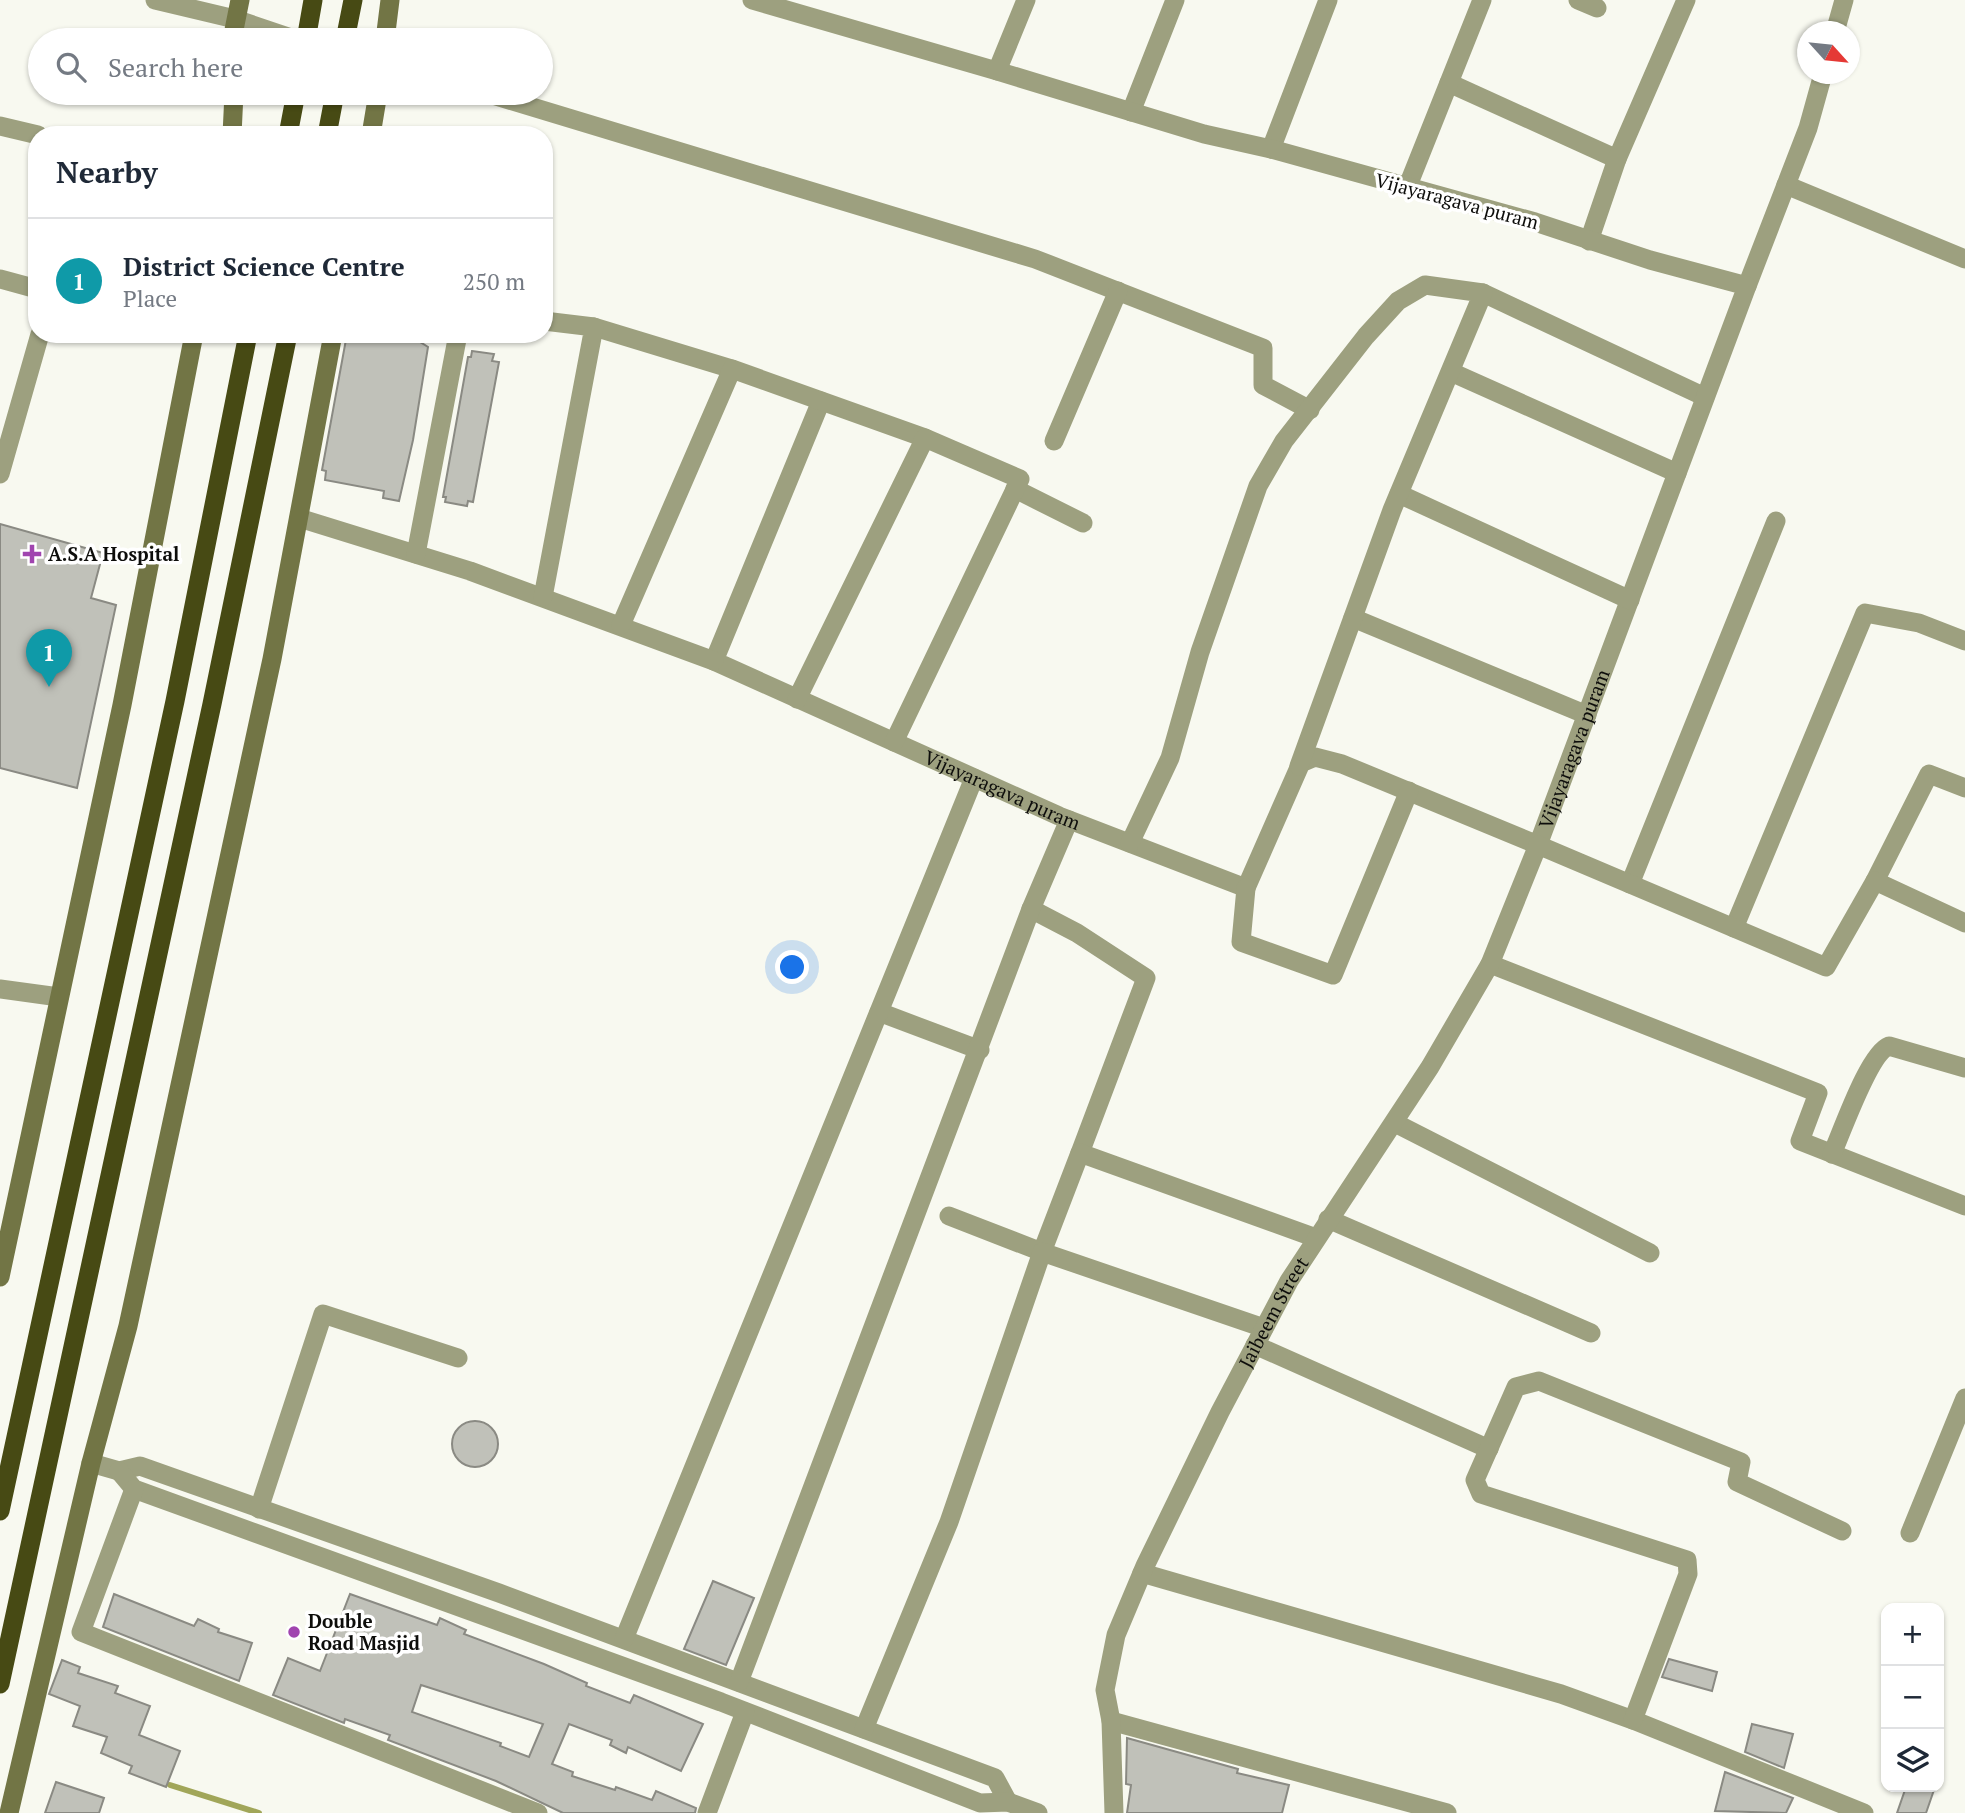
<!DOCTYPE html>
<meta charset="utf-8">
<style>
body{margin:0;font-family:"PT Serif",serif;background:#f2f2f3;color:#1f2937}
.controls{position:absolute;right:21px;bottom:21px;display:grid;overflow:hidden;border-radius:14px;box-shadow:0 2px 5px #0004}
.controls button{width:63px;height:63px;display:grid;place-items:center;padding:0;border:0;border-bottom:2px solid #e0e1e3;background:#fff;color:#1f2937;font:35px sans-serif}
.compass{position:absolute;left:1797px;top:21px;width:63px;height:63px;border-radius:50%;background:#fff;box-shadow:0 2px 5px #0004;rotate:117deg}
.you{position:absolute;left:793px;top:968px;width:24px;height:24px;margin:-18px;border:5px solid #fff;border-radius:50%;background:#1a73e8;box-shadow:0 0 0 10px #1a73e833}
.badge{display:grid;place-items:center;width:46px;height:46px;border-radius:50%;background:#d93025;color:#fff;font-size:23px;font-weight:700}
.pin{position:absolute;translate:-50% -58px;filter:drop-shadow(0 2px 4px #0008)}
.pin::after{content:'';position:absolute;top:37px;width:24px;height:21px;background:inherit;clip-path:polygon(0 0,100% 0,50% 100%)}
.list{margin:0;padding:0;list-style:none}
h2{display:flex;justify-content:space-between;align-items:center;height:91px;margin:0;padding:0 28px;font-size:30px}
h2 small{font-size:23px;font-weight:400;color:#747a83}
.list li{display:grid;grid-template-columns:46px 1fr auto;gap:21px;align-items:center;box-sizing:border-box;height:126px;padding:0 28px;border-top:2px solid #e0e1e3}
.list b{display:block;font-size:26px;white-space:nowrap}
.list p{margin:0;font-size:23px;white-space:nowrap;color:#747a83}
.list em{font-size:23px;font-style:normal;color:#747a83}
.icon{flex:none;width:38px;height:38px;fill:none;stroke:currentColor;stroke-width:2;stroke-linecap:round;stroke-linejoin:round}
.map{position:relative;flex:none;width:1965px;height:1813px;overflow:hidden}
.search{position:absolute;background:#fff;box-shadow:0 2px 5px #0004;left:28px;top:28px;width:525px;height:77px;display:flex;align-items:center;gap:18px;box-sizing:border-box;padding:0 24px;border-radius:38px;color:#747a83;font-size:26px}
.panel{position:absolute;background:#fff;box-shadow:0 2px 5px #0004;left:28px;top:126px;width:525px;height:217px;border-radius:28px}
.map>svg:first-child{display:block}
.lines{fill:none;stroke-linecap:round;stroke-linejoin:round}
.stream{stroke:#a1a659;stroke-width:6}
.building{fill:#c0c1b9;stroke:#8a8a83;stroke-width:2;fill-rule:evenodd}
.minor{stroke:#9da07f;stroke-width:19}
.secondary{stroke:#727545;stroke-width:19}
.trunk{stroke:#474a14;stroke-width:19}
.poi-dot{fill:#a044af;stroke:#fff;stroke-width:2.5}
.labels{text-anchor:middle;stroke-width:7;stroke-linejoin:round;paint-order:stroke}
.street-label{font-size:19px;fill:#0d0d0b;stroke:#fff}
.poi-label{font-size:19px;font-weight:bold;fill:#0d0d0b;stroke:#fff;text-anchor:start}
</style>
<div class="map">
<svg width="1965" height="1813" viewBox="0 0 1965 1813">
<rect width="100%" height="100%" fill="#f8f9f0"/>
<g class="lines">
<polyline class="stream" points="170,1785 259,1813"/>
</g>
<g class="building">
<polygon points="347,334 383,334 420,342 428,347 413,440 399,501 383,498 384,491 325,480 326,471 322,470"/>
<polygon points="472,351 494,354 492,361 499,362 473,502 468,501 467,506 445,502 446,497 443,497 468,357 471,357"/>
<polygon points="0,524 103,553 91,598 116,605 77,788 0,768"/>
<circle cx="475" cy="1444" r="23"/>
<polygon points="713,1581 754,1598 726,1665 684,1649"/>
<polygon points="114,1594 194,1626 198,1619 219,1629 218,1632 252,1643 239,1681 103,1627"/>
<path d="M350,1594l87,31 3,-7 26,12 -2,4 80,30 43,19 -1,3 44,17 4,-8 69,29 -22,47 -53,-24 -2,6 -16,-8 2,-5 -43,-16 -17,40 21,8 -1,4 43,14 1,-3 36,13 4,-9 40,17 -1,5h-132l-67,-32 -108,-41 2,-5 -45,-16 -1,4 -71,-28 15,-37 32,13zM421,1685l122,39 -14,33 -29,-11 1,-3 -89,-31z"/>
<polygon points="1669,1659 1717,1672 1712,1691 1662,1677"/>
<polygon points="62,1660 80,1667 78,1673 118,1686 115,1693 150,1706 139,1735 180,1751 166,1787 129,1773 132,1766 101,1753 107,1737 73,1726 80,1706 49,1694"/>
<polygon points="1752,1724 1793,1734 1784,1768 1745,1752"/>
<polygon points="1127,1738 1238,1769 1237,1773 1289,1785 1282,1813 1127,1813 1131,1785 1126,1784"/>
<polygon points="1725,1772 1793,1798 1786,1813 1715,1811"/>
<polygon points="56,1782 104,1798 99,1813 45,1813"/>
<polygon points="1906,1787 1935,1787 1926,1813 1897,1813"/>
</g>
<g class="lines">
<g class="minor">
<polyline points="155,0 235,19 297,40"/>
<polyline points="752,0 997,71"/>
<polyline points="1578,0 1597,8"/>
<polyline points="1835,32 1844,0"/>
<polyline points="1449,83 1617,159"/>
<polyline points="486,93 1035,259 1263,348 1263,385 1310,410"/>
<polyline points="1131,112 1175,0"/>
<polyline points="0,126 38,135"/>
<polyline points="1271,149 1328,0"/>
<polyline points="1786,185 1965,259"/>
<polyline points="1407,188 1482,0"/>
<polyline points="1589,241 1617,159 1686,0"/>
<polyline points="0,279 37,289"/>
<polyline points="1747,286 1808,128 1823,74"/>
<polyline points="1483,293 1705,397"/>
<polyline points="594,327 732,369"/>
<polyline points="1451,372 1677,473"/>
<path id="s1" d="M821,401l-107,260 345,155 187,72 55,-125 14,-6 27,7 196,81 209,-559 -97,-26 -115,-38 -264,-73 -67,-15 -207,-63 29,-71"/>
<polyline points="1054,441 1118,291"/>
<polyline points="0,474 40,334"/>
<polyline points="1015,489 1083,523"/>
<polyline points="1399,494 1630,600"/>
<polyline points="299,518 470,571 714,661"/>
<polyline points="416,554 458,334"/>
<polyline points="543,597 594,327 544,321"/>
<polyline points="1353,618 1587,715"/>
<polyline points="621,625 732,369 925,438"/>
<polyline points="797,699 925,438 1020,479 894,742"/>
<polyline points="1130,843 1170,758 1200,652 1258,486 1284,441 1366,336 1398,301 1425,285 1483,293 1392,510 1299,766"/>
<polyline points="1875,881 1929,774 1965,788"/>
<polyline points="1630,884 1776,521"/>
<polyline points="1246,888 1241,942 1333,975 1409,791"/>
<polyline points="1031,909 1077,933 1146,978 1080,1153"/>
<polyline points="1734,928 1865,613 1919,623 1965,641"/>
<polyline points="1490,964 1818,1093 1800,1141 1965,1206"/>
<polyline points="0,989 59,997"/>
<polyline points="879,1012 980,1050"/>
<polyline points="1395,1123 1650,1253"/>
<path d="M1832,1154c10,-22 37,-101 57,-108l76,22"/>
<polyline points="949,1216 1042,1252 1080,1153 1316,1238"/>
<polyline points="1328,1219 1591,1333"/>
<polyline points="1255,1345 1489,1449"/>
<polyline points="91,1463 119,1471 140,1466 499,1593 995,1778 1008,1802"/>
<polyline points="119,1471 134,1489 721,1702 980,1803 1008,1802 1038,1813"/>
<polyline points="134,1489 81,1632 538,1813"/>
<polyline points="259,1509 323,1314 458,1358"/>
<polyline points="1910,1533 1965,1398"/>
<polyline points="1142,1573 1561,1694 1633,1720 1864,1813"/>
<polyline points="624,1639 974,778"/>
<polyline points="739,1682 1031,909 1069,820"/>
<polyline points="1633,1720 1688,1574 1687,1560 1481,1494 1475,1480 1516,1387 1539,1381 1741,1462 1737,1482 1842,1531"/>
<polyline points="1111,1721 1447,1813"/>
<polyline points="864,1729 949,1522 1042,1252 1264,1328"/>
<polyline points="707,1813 745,1712"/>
<path id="s2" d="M1114,1813l-3,-92 -6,-31 11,-55 29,-69 75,-154 69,-131 141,-214 60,-103 48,-119 288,122 49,-86 90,42"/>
</g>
<g class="secondary">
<polyline points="232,40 240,0"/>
<polyline points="385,40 390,0"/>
<polyline points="232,135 234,93"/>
<polyline points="371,135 378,93"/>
<polyline points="0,1277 122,705 194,334"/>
<polyline points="9,1813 91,1463 128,1326 272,659 333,334"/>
</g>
<g class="trunk">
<polyline points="306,40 313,0"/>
<polyline points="345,40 353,0"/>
<polyline points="288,135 296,93"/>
<polyline points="327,135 335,93"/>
<polyline points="0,1511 175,701 248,334"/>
<polyline points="0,1684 212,704 288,334"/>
</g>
</g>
<g class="poi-dot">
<path d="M28.5 543.5h7v7h7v7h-7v7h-7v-7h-7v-7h7z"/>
<circle cx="294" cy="1632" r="7"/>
</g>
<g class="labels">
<g class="street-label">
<text transform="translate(1457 201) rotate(15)" y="7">Vijayaragava puram</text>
<text dy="7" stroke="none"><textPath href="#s1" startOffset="1354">Vijayaragava puram</textPath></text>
<text dy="7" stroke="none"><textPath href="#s1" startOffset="597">Vijayaragava puram</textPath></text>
<text dy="7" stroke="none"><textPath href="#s2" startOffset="539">Jaibeem Street</textPath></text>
</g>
<g class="poi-label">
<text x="48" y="561">A.S.A Hospital</text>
<text x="308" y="1628">Double<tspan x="308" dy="22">Road Masjid</tspan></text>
</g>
</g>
</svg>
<div class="controls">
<button>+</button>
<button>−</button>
<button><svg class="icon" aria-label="layers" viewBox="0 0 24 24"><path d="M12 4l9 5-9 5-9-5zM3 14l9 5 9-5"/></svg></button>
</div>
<svg class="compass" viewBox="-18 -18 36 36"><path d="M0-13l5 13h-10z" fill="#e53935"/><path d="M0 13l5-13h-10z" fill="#747a83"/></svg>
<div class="you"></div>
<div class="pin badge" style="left:49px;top:687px;background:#0f9aa8">1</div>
<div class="search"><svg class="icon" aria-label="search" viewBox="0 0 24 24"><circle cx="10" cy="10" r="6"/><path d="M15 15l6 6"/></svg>Search here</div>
<section class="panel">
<h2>Nearby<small></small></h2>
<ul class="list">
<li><span class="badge" style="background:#0f9aa8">1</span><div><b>District Science Centre</b><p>Place</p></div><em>250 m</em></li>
</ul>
</section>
</div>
